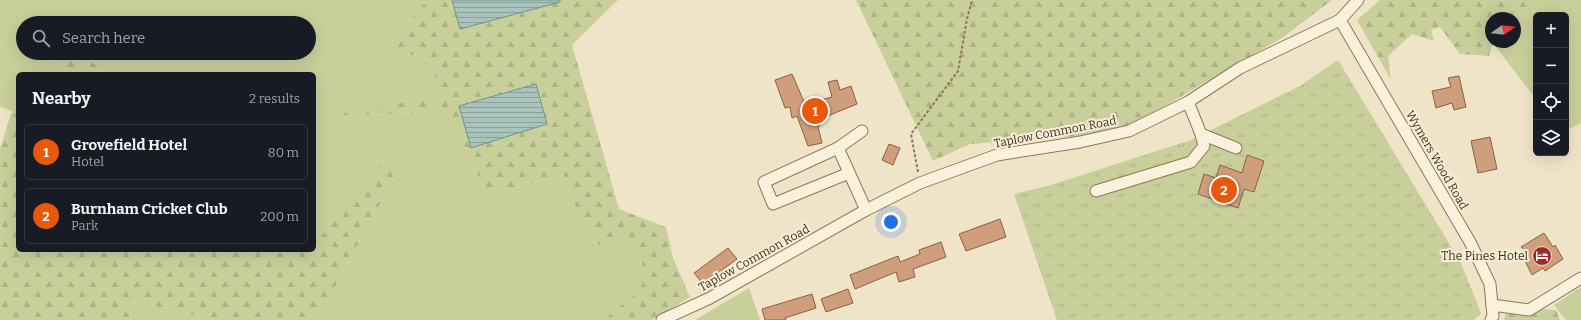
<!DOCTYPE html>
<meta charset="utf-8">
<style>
body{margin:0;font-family:Bitter,serif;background:#20242c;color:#f1f3f6}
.controls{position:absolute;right:12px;top:12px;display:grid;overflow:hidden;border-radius:6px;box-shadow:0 4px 16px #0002}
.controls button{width:36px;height:36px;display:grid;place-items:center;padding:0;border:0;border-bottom:1px solid #363941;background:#171b24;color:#f1f3f6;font:20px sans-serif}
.compass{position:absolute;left:1485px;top:12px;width:36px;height:36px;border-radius:50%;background:#171b24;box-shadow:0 4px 16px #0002;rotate:75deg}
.you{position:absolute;left:891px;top:222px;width:14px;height:14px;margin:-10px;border:3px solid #fff;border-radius:50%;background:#1a73e8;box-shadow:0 0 0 6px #1a73e833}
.badge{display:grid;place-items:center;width:26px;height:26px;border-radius:50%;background:#ea580c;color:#fff;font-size:13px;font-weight:700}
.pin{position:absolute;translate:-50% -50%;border:2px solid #fff;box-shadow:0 1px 4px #0006}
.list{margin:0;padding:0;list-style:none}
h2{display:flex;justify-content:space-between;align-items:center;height:52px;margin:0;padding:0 16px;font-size:17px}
h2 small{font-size:13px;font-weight:400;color:#9ea1a6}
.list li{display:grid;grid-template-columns:26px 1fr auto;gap:12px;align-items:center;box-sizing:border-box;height:56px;margin:0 8px 8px;padding:0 8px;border:1px solid #363941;border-radius:6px}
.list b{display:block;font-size:15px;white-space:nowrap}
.list p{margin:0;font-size:13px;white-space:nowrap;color:#9ea1a6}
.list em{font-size:13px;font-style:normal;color:#9ea1a6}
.icon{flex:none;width:22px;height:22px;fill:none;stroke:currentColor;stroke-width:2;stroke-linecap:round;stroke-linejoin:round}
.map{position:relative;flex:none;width:1581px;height:320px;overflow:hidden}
.search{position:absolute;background:#171b24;box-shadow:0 4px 16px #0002;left:16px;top:16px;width:300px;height:44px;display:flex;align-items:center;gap:10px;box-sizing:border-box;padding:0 14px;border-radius:22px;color:#9ea1a6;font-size:15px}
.panel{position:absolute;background:#171b24;box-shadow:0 4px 16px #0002;left:16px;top:72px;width:300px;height:180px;border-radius:6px}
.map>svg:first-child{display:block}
.grass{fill:#c9cf9b}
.forest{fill:url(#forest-firs)}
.park{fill:url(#park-tufts)}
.water{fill:url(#water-rules);stroke:#6f938a}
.building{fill:#cf9f7d;stroke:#8d5f41}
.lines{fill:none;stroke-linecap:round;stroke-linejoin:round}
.minor-casing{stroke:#8d765c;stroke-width:13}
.path{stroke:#8d765c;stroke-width:2;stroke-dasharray:3 2;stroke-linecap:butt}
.minor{stroke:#faf1dc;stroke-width:11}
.labels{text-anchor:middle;stroke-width:4;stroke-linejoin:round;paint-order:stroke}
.street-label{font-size:12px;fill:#3d2e20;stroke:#f7eed8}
.poi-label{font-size:12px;fill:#3d2e20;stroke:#f7eed8;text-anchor:end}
</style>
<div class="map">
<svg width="1581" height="320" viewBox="0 0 1581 320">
<defs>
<pattern id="forest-firs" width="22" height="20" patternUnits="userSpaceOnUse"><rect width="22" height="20" fill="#c9cf9b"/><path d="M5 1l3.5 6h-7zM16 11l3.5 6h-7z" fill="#aeb285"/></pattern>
<pattern id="park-tufts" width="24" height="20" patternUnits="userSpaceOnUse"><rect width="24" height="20" fill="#c9cf9b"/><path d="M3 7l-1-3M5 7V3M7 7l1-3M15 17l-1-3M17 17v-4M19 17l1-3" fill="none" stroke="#aeb285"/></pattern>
<pattern id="water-rules" width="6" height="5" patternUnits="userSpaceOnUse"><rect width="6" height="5" fill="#a9c4bc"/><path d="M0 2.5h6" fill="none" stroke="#8ba098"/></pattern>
</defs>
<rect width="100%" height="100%" fill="#f0e4c8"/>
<g class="grass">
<polygon points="0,0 427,0 384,50 418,56 433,62 438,96 333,116 448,112 484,188 508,190 564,175 582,225 599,245 628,242 648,273 638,292 603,320 317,320 396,174 318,240 314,239 314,74 102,74 87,53 309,53 309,23 23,23 23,53 54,53 51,74 18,74 18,115 12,111 0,107"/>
<polygon points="1548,0 1581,0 1581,123 1566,131 1566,15 1536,15 1536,99 1492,42 1515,42 1515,25"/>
<polygon points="1581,287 1581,320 1566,320 1554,305"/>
<polygon points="749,288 760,320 695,320"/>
<polygon points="133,301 214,320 130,320"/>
</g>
<g class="forest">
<polygon points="427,0 618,0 572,45 619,209 666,227 673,258 690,297 652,320 603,320 638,292 648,273 628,242 599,245 582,225 564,175 508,190 492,193 484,188 448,112 329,116 438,96 433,62 418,56 384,50"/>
<polygon points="856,0 1332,0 1282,38 1118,133 970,144 933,161"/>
<polygon points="1380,0 1548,0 1515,25 1515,18 1491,18 1491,42 1493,42 1489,56 1460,54 1440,27 1431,30 1434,41 1412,34 1388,56 1391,80 1357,20"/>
<polygon points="54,53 87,53 102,74 51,74"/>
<polygon points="12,111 18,115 18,250 314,250 314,239 318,240 383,163 396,174 317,320 214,320 133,301 130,320 0,320 0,149"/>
<polygon points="1508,307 1556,310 1560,320 1504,320"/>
</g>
<polygon class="park" points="1338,60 1461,263 1481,313 1474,320 1057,320 1014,194 1051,185 1191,140 1300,86"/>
<g class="water">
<polygon points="452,0 560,0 560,2 460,29"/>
<polygon points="536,84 547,124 471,148 459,106"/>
</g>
<g class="building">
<polygon points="792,74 805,104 832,97 828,82 837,80 840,90 851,86 857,104 830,115 818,127 822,143 808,146 797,116 792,118 790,107 785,108 775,80"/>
<polygon points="1459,76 1466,107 1454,110 1452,103 1436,108 1432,91 1451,87 1448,78"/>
<polygon points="1490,137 1497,169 1478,173 1471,141"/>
<polygon points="889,144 900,148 893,165 882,160"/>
<polygon points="1247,155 1264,161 1254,192 1244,189 1238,208 1198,194 1204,174 1216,178 1220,165 1242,173"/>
<polygon points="1000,219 1006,237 966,251 959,234"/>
<polygon points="1544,233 1553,247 1555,245 1563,259 1545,271 1543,268 1532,275 1521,253 1525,250 1521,247"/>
<polygon points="941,242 946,257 913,269 915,277 899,282 896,272 855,289 850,275 898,256 900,262 920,254 919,250"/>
<polygon points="728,248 737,259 703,284 694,273"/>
<polygon points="848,289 853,303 826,312 821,299"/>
<polygon points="812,294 816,308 785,318 786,320 765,320 762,309"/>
</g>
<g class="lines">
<defs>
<g id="minor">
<polyline points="1340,20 1470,242 1490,284 1493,316 1491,320"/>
<polyline points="1188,102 1201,134 1236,148"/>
<polyline points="838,148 866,210"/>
<polyline points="849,173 773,204 764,182 838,148 862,131"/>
<polyline points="1096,191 1191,162 1204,146 1201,134"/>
<polyline points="1492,305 1529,310 1581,278"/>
<polyline points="662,320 710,298 866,210 920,183 997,155 1080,142 1129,131 1188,102 1240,68 1340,20 1358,0"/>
</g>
</defs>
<use href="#minor" class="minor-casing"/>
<polyline class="path" points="918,172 911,134 958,71 967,19 972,0"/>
<use href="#minor" class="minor"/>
</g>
<defs>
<symbol id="hotel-disc" viewBox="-11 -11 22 22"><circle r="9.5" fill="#9e2a2b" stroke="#f7eed8"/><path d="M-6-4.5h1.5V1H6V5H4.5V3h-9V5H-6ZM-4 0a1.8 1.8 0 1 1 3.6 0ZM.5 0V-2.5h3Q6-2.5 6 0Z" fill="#fff"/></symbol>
</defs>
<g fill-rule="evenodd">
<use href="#hotel-disc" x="1531" y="245" width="22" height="22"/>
</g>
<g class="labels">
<g class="street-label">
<text transform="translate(1055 132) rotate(-11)" y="4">Taplow Common Road</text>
<text transform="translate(1437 160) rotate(60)" y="4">Wymers Wood Road</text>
<text transform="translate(754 258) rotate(-29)" y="4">Taplow Common Road</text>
</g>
<g class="poi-label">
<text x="1528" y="260">The Pines Hotel</text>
</g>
</g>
</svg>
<div class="controls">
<button>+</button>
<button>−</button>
<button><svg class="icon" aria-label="locate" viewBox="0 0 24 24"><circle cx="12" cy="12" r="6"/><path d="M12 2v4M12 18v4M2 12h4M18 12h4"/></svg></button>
<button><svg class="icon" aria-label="layers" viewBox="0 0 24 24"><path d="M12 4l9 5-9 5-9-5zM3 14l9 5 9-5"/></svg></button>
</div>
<svg class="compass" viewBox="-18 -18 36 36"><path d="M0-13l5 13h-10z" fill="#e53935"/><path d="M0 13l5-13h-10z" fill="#9ea1a6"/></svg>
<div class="you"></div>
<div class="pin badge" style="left:815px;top:111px">1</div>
<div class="pin badge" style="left:1224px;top:190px">2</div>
<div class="search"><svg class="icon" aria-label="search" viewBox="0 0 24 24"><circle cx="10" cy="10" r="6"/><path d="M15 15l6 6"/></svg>Search here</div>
<section class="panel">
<h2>Nearby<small>2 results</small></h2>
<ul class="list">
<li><span class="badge">1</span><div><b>Grovefield Hotel</b><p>Hotel</p></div><em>80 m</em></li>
<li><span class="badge">2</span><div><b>Burnham Cricket Club</b><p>Park</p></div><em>200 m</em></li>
</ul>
</section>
</div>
